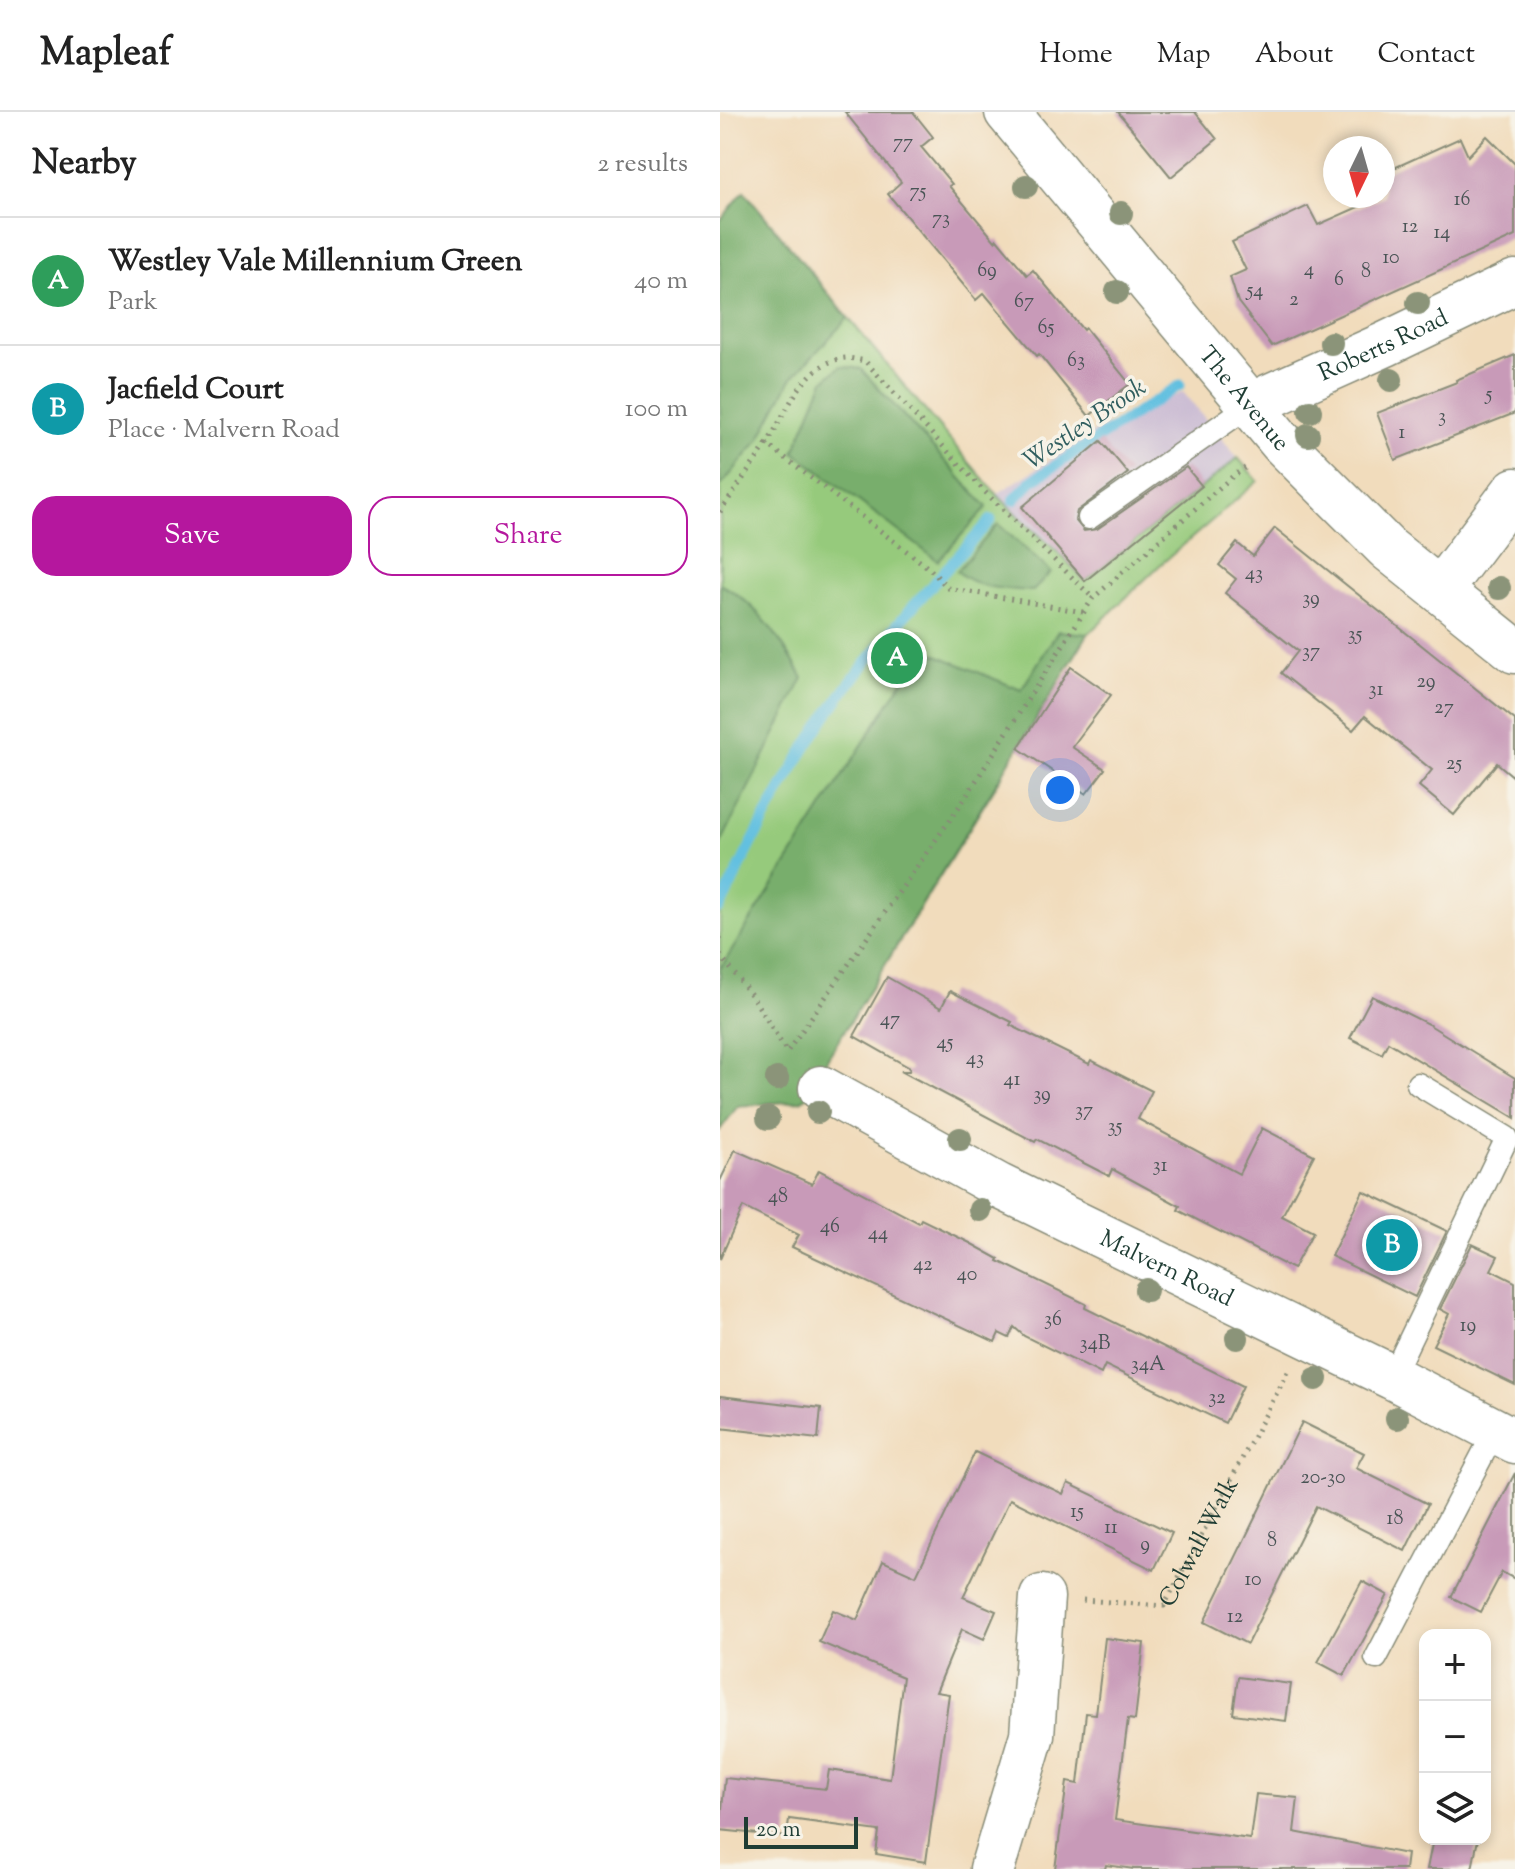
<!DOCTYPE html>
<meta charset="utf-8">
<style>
body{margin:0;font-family:"Sorts Mill Goudy",serif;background:#f6f6f6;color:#222}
.controls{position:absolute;right:24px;bottom:24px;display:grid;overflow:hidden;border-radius:16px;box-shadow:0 4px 12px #0003}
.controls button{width:72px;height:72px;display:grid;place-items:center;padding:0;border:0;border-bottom:2px solid #e0e0e0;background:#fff;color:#222;font:40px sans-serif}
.compass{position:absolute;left:603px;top:24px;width:72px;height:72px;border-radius:50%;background:#fff;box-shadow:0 4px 12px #0003;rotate:185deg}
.scale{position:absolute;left:24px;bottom:20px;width:114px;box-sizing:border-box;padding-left:8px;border:4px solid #1f3d34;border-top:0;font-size:22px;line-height:28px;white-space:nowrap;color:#1f3d34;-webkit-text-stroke:6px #f7f3e8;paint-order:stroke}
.you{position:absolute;left:340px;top:678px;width:28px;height:28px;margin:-20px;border:6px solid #fff;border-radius:50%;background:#1a73e8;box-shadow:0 0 0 12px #1a73e833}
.badge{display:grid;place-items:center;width:52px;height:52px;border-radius:50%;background:#b5179e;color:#fff;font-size:26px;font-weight:700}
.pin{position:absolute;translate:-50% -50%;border:4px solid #fff;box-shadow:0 2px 8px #0006}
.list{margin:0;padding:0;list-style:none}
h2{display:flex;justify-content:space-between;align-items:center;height:104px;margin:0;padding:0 32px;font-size:34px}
h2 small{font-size:26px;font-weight:400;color:#767676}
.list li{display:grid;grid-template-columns:52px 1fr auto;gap:24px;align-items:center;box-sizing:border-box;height:128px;padding:0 32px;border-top:2px solid #e0e0e0}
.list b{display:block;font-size:30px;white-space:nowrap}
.list p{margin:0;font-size:26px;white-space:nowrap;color:#767676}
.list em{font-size:26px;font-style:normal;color:#767676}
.actions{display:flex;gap:16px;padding:24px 32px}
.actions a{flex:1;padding:18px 0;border:2px solid #b5179e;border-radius:24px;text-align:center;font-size:28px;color:#b5179e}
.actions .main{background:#b5179e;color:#fff}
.icon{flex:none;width:44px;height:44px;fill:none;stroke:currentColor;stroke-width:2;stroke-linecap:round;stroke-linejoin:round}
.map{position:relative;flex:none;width:795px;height:1757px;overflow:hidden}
header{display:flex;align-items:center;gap:48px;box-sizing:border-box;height:112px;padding:0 40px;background:#fff;border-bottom:2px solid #e0e0e0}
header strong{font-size:38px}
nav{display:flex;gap:44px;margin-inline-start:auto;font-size:28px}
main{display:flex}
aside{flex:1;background:#fff}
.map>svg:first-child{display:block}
.industrial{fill:#ccbed4}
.green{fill:#96ca7c;stroke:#5a8458;stroke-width:2}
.forest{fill:#78ae6c;stroke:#4c7650;stroke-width:2}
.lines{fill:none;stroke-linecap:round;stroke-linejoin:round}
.stream{stroke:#62c0e0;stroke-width:11}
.building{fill:#c89ab8}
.lane-casing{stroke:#888c78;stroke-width:25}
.street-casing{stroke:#888c78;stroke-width:47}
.path{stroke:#888c78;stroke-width:5;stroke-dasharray:2 6;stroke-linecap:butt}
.lane{stroke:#fff;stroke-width:22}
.street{stroke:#fff;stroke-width:44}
.tree{fill:#8b9479}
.labels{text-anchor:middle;stroke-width:7;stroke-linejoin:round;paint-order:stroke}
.number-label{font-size:20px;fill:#495455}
.street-label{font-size:24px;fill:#1f3d34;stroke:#f7f3e8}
.water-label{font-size:26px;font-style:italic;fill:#305e5f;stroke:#f7f3e8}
</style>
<header>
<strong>Mapleaf</strong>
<nav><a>Home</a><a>Map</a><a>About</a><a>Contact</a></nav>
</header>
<main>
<aside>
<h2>Nearby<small>2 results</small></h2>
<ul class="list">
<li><span class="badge" style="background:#2e9e5b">A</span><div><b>Westley Vale Millennium Green</b><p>Park</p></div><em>40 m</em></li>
<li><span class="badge" style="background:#0f9aa8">B</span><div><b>Jacfield Court</b><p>Place · Malvern Road</p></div><em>100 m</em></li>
</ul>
<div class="actions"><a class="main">Save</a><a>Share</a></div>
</aside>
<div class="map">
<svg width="795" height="1757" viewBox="0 0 795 1757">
<rect width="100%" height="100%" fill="#f7f3e8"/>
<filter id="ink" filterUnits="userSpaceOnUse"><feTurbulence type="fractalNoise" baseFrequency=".0125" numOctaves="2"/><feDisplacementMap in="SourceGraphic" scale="16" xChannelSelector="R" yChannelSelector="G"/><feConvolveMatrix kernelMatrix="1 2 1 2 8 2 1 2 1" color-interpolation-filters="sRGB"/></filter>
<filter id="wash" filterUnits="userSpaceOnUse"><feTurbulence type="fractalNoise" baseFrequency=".006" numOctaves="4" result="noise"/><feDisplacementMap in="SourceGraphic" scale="32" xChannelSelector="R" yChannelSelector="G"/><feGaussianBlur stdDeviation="1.8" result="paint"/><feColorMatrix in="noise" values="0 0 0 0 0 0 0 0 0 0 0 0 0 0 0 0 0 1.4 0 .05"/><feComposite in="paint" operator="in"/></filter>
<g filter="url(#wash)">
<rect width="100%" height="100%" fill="#f1dcbc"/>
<polygon class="industrial" points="463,280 518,346 365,469 277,382 377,318"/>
<path class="green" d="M24,79c83,100 164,202 250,300 28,32 64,57 91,90l153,-123 20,23 -99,85 -71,68 -70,114 -4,-2 -12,30 -175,283 -6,29 -21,13 -80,2v-882z"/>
<g class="forest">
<polygon points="24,79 128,206 71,267 39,328 0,375 0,109"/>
<polygon points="121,254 141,257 267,395 218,449 74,340 104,268"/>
<path d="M278,412l53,48 -18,19c-26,-2 -56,-1 -76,-20z"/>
<path d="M0,472c38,19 63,59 83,94l-83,167z"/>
<polygon points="338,519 368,522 107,947 101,976 80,989 18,994 0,1018 0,857 203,537 301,578"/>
</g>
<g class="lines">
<g class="stream">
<polyline points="294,388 313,368 460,273"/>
<path d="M0,796c28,-59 58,-117 93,-172 50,-78 116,-148 178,-216"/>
</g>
</g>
<g id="blocks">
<g class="building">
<polygon points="125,0 193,0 213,25 201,35 232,72 229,74 275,129 277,127 307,163 313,158 363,218 365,216 410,272 369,304 319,242 317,244 264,181 256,188 168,82 181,70"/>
<polygon points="398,0 475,0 497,27 451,65"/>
<polygon points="767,24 795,52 795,124 552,234 518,190 510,165 526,158 512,130 588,94 598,113 663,84 663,61 740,26 748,44"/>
<polygon points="795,243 795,301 675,348 657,301 737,270 736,268"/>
<polygon points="381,329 408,361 357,399 355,408 364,419 377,417 466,355 482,374 365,469 302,395"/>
<polygon points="555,416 795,608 795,666 777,651 734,703 699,674 712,658 645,604 633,618 561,561 578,539 505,481 516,467 499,453 517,431 533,444"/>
<polygon points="351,555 391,583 352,635 385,657 366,682 298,636"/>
<polygon points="167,865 221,896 230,879 292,910 290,913 369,952 371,948 432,979 418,1007 519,1062 542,1016 594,1043 562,1104 593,1120 573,1157 458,1098 460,1094 392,1057 389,1064 317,1027 315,1030 181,959 189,959 190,956 134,924"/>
<polygon points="652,884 708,912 795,966 795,1006 668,930 662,942 630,926"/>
<polygon points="15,1038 92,1072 99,1058 199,1111 201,1107 250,1131 279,1147 278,1149 366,1192 365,1196 523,1274 505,1311 385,1253 381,1262 304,1224 294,1215 289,1226 279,1221 275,1230 72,1135 79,1123 23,1095 0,1147 0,1069"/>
<polygon points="643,1079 727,1119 695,1185 611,1144"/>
<polygon points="752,1132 778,1144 771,1158 795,1170 795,1273 713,1233 729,1202 720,1197"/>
<polygon points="0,1284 101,1296 98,1327 0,1316"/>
<polygon points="582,1310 644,1341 636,1356 708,1392 685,1439 596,1394 527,1532 484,1510"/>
<polygon points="255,1340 343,1382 348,1371 452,1421 434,1458 290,1387 243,1485 276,1499 264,1527 242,1517 216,1580 229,1582 206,1750 156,1742 159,1719 69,1707 67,1725 0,1718 5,1666 106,1677 109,1658 170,1667 183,1565 99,1530 113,1498 137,1508 163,1449 196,1464"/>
<polygon points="795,1361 795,1467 782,1460 761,1500 731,1485"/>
<polygon points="642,1469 668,1483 624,1564 598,1550"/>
<polygon points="385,1526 424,1531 415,1608 408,1607 395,1708 530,1727 536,1682 578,1686 574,1720 687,1742 685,1757 414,1757 386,1753 385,1757 335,1757 347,1670 358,1672 366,1601 376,1602"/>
<polygon points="518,1565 571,1572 566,1609 513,1602"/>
<polygon points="713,1727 758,1727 752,1757 707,1757"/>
</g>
</g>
</g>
<g filter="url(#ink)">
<use href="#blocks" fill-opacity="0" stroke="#888c78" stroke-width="2"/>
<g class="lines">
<defs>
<g id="lane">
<polyline points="369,406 530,293"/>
<polyline points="672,1265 787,1026 698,972"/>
<polyline points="656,1546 775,1319"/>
</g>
<g id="street">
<path id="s2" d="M287,0l275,331 105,105 128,103"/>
<path id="s3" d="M530,293l136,-61 129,-62"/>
<polyline points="720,478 795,378"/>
<path id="s4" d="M101,976l178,98 393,191 123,64"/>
<polyline points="272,1757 312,1623 322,1485"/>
</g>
</defs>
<use href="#lane" class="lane-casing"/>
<use href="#street" class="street-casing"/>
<g class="path">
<polyline points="0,400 47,332"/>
<path d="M363,500l-135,-24 -18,-19 -163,-125c19,-31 37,-83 79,-86 6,0 14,2 19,3l118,129 110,108"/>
<polyline points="0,825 0,832"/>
<polyline points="0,843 32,884 67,940 243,689 373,486 513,364 528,354"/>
<path id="s1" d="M363,1488l81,6 124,-234"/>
</g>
<use href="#lane" class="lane"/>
<use href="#street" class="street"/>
</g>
<g class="tree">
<circle cx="306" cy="74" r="12"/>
<circle cx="401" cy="101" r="12"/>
<circle cx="397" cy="180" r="12"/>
<circle cx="698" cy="191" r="12"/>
<circle cx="611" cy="231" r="12"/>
<circle cx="671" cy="268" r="12"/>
<circle cx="590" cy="299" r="12"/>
<circle cx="588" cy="323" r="12"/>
<circle cx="779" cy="476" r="12"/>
<circle cx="57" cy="967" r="12"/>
<circle cx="98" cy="1000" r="12"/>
<circle cx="48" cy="1006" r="12"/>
<circle cx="240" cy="1027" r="12"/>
<circle cx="260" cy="1098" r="12"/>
<circle cx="426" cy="1178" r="12"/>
<circle cx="517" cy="1226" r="12"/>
<circle cx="596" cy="1267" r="12"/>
<circle cx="677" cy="1306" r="12"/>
</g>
</g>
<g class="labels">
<g class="number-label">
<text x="183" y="36">77</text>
<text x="198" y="85">75</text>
<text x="742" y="93">16</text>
<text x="221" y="112">73</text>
<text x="690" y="120">12</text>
<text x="722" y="126">14</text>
<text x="671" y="151">10</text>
<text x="589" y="163">4</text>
<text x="267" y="164">69</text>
<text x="646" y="165">8</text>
<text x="619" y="173">6</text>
<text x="535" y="184">54</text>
<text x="574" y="193">2</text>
<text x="304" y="195">67</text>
<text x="326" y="221">65</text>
<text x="356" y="254">63</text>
<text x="769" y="288">5</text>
<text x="722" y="310">3</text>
<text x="682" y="326">1</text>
<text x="534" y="467">43</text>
<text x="591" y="492">39</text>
<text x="635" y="528">35</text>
<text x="591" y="545">37</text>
<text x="706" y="575">29</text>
<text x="656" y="583">31</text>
<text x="724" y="601">27</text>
<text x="734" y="657">25</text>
<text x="170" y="913">47</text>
<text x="225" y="936">45</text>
<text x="255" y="952">43</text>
<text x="292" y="973">41</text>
<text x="322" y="988">39</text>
<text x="364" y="1004">37</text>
<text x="395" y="1020">35</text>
<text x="440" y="1059">31</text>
<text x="58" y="1090">48</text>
<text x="110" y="1120">46</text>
<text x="158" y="1127">44</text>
<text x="203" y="1158">42</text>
<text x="247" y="1168">40</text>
<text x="333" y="1213">36</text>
<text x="748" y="1219">19</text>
<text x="375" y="1237">34B</text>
<text x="428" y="1258">34A</text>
<text x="497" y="1291">32</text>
<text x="603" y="1371">20-30</text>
<text x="357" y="1405">15</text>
<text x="675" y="1412">18</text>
<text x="391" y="1421">11</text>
<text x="552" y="1434">8</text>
<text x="425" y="1438">9</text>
<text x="533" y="1473">10</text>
<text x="515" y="1510">12</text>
</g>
<g class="street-label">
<text dy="8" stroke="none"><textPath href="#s3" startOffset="146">Roberts Road</textPath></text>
<text dy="8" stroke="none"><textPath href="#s2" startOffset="372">The Avenue</textPath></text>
<text dy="8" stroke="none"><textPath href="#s4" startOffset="390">Malvern Road</textPath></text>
<text dy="8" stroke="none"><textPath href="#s1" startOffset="154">Colwall Walk</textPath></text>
</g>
<g class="water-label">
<text transform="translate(364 311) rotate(-34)" y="9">Westley Brook</text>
</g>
</g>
</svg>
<div class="controls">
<button>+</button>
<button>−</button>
<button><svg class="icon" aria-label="layers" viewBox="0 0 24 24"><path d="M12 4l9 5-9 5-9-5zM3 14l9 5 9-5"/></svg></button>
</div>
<svg class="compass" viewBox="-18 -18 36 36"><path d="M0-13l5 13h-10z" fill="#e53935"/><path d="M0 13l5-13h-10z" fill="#767676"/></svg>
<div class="scale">20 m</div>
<div class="you"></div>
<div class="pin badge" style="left:177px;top:546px;background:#2e9e5b">A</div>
<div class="pin badge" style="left:672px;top:1133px;background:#0f9aa8">B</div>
</div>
</main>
